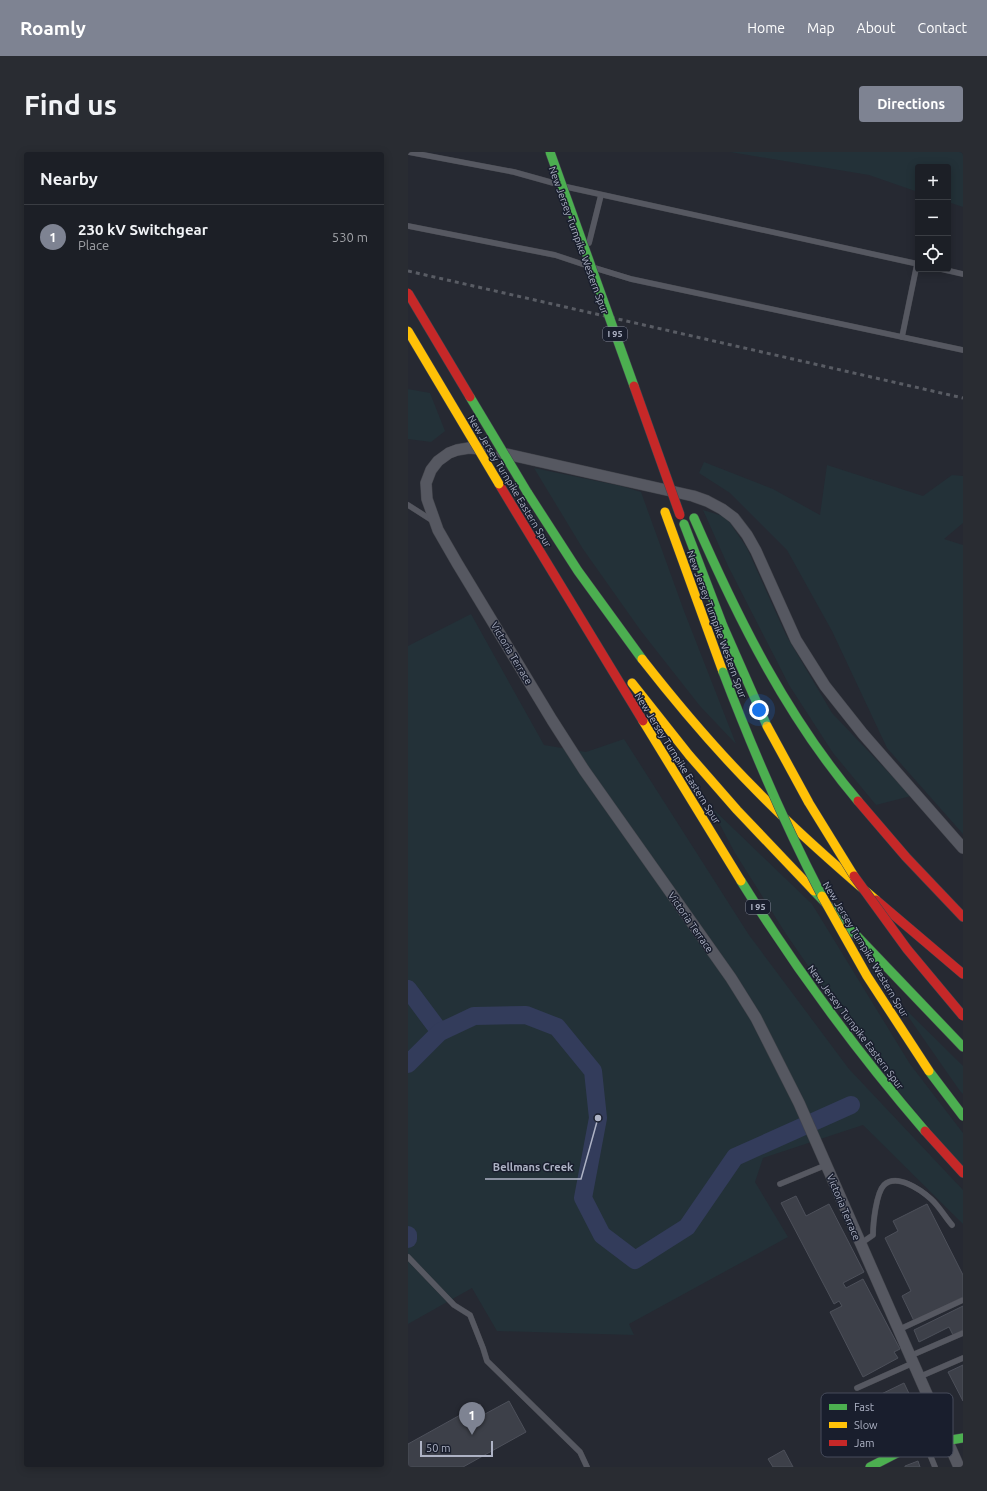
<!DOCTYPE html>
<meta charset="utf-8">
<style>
body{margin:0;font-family:Ubuntu,sans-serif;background:#292c32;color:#f1f3f6}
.controls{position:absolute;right:12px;top:12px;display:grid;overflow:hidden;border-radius:4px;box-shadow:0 2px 10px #0003}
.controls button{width:36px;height:36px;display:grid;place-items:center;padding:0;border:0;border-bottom:1px solid #3a3d43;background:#1c1f26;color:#f1f3f6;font:20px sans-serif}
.scale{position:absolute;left:12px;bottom:10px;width:73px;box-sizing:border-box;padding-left:4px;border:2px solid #aeb3c5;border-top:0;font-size:11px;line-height:14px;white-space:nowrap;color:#aeb3c5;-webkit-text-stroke:3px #191e2d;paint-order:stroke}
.you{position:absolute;left:351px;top:558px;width:14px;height:14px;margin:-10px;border:3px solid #fff;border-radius:50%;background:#1a73e8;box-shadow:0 0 0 6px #1a73e833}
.badge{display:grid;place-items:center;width:26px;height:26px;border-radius:50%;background:#7e8392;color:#fff;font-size:13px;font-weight:700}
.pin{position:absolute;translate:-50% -33px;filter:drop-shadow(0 1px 2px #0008)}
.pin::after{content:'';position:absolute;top:21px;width:14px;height:12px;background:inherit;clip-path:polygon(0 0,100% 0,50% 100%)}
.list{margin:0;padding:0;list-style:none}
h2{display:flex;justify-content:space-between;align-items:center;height:52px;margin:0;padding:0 16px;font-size:17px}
h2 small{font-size:13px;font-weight:400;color:#a0a2a7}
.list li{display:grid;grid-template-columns:26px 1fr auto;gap:12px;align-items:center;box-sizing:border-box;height:64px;padding:0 16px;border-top:1px solid #3a3d43}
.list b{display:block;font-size:15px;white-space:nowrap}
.list p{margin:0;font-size:13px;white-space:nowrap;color:#a0a2a7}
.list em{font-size:13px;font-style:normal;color:#a0a2a7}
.icon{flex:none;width:22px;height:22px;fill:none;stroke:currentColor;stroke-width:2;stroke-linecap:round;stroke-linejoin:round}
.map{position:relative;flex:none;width:555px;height:1315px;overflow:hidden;border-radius:4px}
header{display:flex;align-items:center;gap:24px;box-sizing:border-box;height:56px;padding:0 20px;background:#7e8392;color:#fff}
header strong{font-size:19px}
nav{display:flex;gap:22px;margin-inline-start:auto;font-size:14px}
.intro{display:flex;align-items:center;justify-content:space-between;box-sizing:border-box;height:96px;padding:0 24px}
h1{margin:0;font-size:28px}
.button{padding:10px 18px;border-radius:4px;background:#7e8392;color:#fff;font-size:14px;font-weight:700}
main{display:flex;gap:24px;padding:0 24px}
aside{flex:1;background:#1c1f26;border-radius:4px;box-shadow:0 2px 10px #0003}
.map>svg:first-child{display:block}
.green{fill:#233138}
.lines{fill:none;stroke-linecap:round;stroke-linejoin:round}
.river{stroke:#333c5b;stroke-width:18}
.building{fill:#3d4049;stroke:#4d505a}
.lane-casing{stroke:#42444b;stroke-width:6}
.street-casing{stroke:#42444b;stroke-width:12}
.fast-casing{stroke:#42444b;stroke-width:10}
.slow-casing{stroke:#42444b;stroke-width:10}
.jam-casing{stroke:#42444b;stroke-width:10}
.lane{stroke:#565861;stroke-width:5.5}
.street{stroke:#565861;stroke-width:11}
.fast{stroke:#4caf50;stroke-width:9}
.slow{stroke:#ffc107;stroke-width:9}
.jam{stroke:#c62828;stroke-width:9}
.rail{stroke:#595c64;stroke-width:3;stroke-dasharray:4 4;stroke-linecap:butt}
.fast-bridge-casing{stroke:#42454e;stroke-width:10;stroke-linecap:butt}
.slow-bridge-casing{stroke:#42454e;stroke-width:10;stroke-linecap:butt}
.jam-bridge-casing{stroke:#42454e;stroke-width:10;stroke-linecap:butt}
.fast-bridge{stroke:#4caf50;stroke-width:9}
.slow-bridge{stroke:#ffc107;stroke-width:9}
.jam-bridge{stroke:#c62828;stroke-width:9}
.labels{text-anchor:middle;stroke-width:3;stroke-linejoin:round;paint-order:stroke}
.shield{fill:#191e2d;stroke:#818697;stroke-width:1}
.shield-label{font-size:9px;font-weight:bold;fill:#aeb3c5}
.street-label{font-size:10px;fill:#aeb3c5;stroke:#191e2d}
.key{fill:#191e2d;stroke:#464b5b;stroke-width:1}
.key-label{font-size:11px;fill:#aeb3c5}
.leader{fill:none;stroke:#aeb3c5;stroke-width:1.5}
.callout-dot{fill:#aeb3c5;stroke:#191e2d;stroke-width:1.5}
.callout-label{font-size:11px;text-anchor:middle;font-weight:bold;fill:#aeb3c5;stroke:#191e2d;stroke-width:3;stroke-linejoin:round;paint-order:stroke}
</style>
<header>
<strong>Roamly</strong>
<nav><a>Home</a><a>Map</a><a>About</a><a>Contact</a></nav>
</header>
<div class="intro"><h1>Find us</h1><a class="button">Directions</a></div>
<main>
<aside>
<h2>Nearby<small></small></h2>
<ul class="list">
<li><span class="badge">1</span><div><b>230 kV Switchgear</b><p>Place</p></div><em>530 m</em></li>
</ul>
</aside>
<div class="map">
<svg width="555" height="1315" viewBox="0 0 555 1315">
<rect width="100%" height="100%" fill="#262932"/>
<g class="green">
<polygon points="322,0 555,0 555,55 540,50 540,15 510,15 510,40 461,23"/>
<polygon points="0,237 22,241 37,279 23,290 0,287"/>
<polygon points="296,310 365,337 412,363 419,313 515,344 544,323 555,324 555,371 536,387 555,393 555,682 479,596 424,479 379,398 322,341 291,321"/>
<polygon points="126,316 213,334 233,340 276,459 328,592 292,554 233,479 175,397"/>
<polygon points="295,358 318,365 339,396 378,483 424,561 503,644 468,653 425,601 381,533 320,414"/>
<polygon points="63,462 136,593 178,600 216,587 341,783 441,917 555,1038 555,1072 455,973 355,1006 347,1030 380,1085 221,1172 226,1183 89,1179 64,1136 0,1172 0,494"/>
<polygon points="302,654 404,752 502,912 555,981 555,1017 468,912 378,782 327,701"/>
<polygon points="490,850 555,914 555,942 552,939"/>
</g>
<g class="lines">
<g class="river">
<polyline points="0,837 32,880"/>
<polyline points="0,912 32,880 66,864 118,863 149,875 185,919 190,966 175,1046 194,1083 227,1108 279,1075 327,1005 443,953"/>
<polyline points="0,1083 0,1087"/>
</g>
</g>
<g class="building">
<polygon points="388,1044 398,1064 421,1052 456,1120 435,1131 438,1136 455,1127 492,1197 486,1200 490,1206 455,1225 422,1160 434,1154 431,1149 426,1152 373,1051"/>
<polygon points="519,1052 555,1123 555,1145 506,1169 494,1144 503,1139 477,1086 490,1079 485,1069"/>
<polygon points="555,1154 555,1178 545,1183 541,1175 511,1190 506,1178"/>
<polygon points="555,1213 555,1249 540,1220"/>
<polygon points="496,1231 506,1252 473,1268 463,1247"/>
<polygon points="101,1249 118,1280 55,1315 0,1315 0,1292 72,1252 77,1262"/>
<polygon points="376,1298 385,1315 365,1315 360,1307"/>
<polygon points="510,1309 512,1315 497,1315 497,1314"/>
</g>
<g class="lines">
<defs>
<g id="lane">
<polyline points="0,0 106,20 149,32"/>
<polyline points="159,35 510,112"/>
<polyline points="0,74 147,103 177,113"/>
<polyline points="181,91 193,43"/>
<polyline points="187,116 223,127 555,198"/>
<polyline points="533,117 555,122"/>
<polyline points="494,185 509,112"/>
<polyline points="0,353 25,369"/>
<polyline points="372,1032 418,1013"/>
<path d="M452,1092l13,-9c0,-11 3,-42 11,-50 13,-12 37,5 47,14 8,7 14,18 21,26"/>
<polyline points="0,1105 46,1153 62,1163 75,1196 79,1209 172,1300 179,1315"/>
<polyline points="490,1178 555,1148"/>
<polyline points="502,1204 555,1181"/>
<polyline points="511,1225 555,1206"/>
<polyline points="449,1236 505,1211"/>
<polyline points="454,1260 464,1281 500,1265 513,1293"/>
<polyline points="518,1293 527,1315"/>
</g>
<g id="street">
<polyline points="73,297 61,296 49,298 41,301 30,309 23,318 18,331 19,347 30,378 49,411 144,568 176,618 323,826 348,866 391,951 551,1315"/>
<polyline points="94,301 285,344 299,349 314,357 326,366 339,383 348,399 388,488 417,534 455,582 555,696"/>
</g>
<g id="fast">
<polyline points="119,340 170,419 234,507"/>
<path d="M286,366c44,101 93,199 164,283"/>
<polyline points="276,372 315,474 359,574"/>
<path d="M333,729c55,88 116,171 184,250"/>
<polyline points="406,739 555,895"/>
<polyline points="521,919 555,964"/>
<polyline points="462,1315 491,1300 513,1293 555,1286"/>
</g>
<g id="slow">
<polyline points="257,360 315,520"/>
<path d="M234,507c36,46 74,91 115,132 38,39 78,74 119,109"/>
<polyline points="224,531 281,603 329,658 406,739"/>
<polyline points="235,569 333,729"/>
</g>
<g id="jam">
<polyline points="91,332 235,569"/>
<polyline points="450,649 498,705 555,765"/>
<polyline points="468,748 555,822"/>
<polyline points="517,979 555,1021"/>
</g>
</defs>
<use href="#lane" class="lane-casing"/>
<use href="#street" class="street-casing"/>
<use href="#fast" class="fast-casing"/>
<use href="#slow" class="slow-casing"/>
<use href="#jam" class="jam-casing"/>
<use href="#lane" class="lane"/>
<use href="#street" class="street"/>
<use href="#fast" class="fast"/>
<use href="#slow" class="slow"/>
<use href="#jam" class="jam"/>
<polyline class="rail" points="0,119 555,246"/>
<defs>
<g id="fast-bridge">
<polyline points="142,0 226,234"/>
<polyline points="62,245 119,340"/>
<path d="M315,520c29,76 61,151 99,224"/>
</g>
<g id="slow-bridge">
<polyline points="0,179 91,332"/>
<polyline points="359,574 401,651 446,724"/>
<polyline points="414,744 459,824 521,919"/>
</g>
<g id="jam-bridge">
<polyline points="0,141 62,245"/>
<polyline points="226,234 272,363"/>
<polyline points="446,724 499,797 555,864"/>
</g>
</defs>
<use href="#fast-bridge" class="fast-bridge-casing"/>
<use href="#slow-bridge" class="slow-bridge-casing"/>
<use href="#jam-bridge" class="jam-bridge-casing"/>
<use href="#fast-bridge" class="fast-bridge"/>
<use href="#slow-bridge" class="slow-bridge"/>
<use href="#jam-bridge" class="jam-bridge"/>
</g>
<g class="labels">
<g class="shield">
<rect x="195" y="175" width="24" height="14" rx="3"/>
<rect x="338" y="748" width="24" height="14" rx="3"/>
</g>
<g class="shield-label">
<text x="207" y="185">I 95</text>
<text x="350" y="758">I 95</text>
</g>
<g class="street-label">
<text transform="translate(171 88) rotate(70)" y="4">New Jersey Turnpike Western Spur</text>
<text transform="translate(102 329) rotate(59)" y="4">New Jersey Turnpike Eastern Spur</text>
<text transform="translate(309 472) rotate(70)" y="4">New Jersey Turnpike Western Spur</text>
<text transform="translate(104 501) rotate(59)" y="4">Victoria Terrace</text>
<text transform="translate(270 606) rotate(58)" y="4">New Jersey Turnpike Eastern Spur</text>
<text transform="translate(283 770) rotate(55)" y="4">Victoria Terrace</text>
<text transform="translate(458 797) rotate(59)" y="4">New Jersey Turnpike Western Spur</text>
<text transform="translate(448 875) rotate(53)" y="4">New Jersey Turnpike Eastern Spur</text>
<text transform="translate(436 1055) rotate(67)" y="4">Victoria Terrace</text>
</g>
</g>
<rect x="413" y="1241" width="132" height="64" rx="6" class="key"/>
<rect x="421" y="1252" width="18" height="6" fill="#4caf50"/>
<rect x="421" y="1270" width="18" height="6" fill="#ffc107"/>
<rect x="421" y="1288" width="18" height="6" fill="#c62828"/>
<g class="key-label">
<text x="446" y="1259">Fast</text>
<text x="446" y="1277">Slow</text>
<text x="446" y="1295">Jam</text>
</g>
<path class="leader" d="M190 966L173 1027H77"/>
<circle class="callout-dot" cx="190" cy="966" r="4"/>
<g class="callout-label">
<text x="125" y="1019">Bellmans Creek</text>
</g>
</svg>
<div class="controls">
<button>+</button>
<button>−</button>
<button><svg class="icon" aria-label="locate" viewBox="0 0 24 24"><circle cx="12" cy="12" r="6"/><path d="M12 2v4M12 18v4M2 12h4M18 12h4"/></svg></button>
</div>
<div class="scale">50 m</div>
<div class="you"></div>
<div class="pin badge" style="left:64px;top:1283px">1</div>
</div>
</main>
